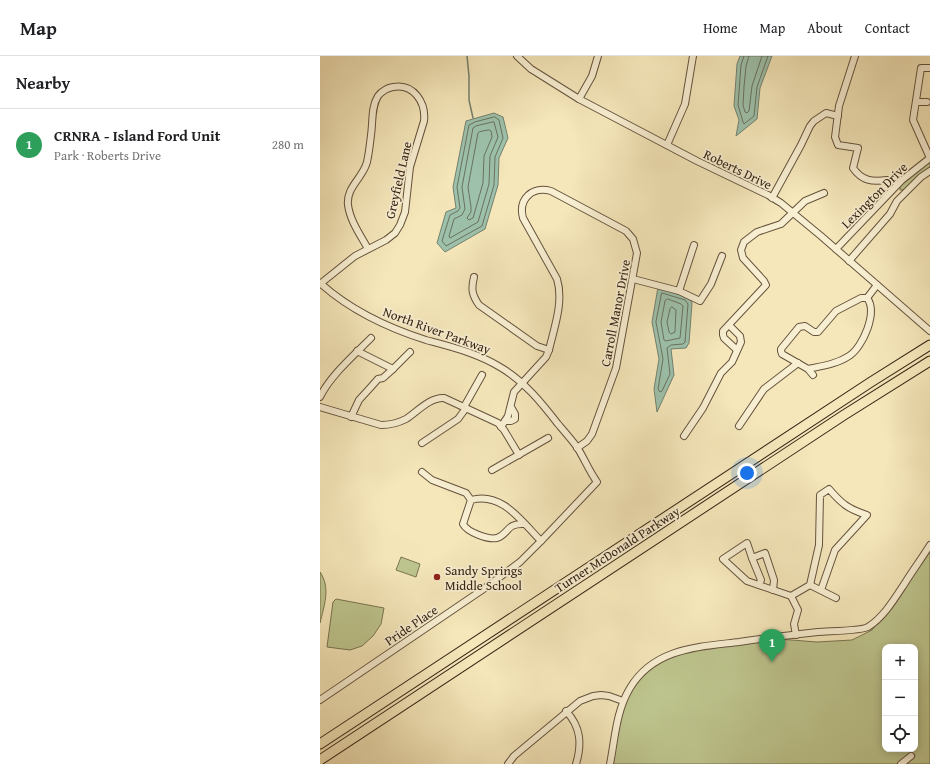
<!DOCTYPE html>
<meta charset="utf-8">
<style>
body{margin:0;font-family:"Gentium Book Plus",serif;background:#f2f2f2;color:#202124}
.controls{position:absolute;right:12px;bottom:12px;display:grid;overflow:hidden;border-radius:8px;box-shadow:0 2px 10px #0003}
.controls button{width:36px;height:36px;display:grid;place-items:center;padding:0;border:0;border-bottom:1px solid #e0e0e0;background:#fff;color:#202124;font:20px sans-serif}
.you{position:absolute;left:427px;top:417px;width:14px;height:14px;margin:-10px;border:3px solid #fff;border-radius:50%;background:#1a73e8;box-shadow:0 0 0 6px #1a73e833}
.badge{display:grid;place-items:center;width:26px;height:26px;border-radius:50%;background:#8f2418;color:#fff;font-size:13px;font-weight:700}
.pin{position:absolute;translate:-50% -33px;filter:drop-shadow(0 1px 2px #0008)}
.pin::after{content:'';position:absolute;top:21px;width:14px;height:12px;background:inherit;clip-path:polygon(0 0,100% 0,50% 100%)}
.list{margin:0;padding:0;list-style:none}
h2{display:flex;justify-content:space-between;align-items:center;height:52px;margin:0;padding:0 16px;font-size:17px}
h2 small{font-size:13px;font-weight:400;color:#757577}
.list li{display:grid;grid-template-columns:26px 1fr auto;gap:12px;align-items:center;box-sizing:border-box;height:72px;padding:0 16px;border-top:1px solid #e0e0e0}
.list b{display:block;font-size:15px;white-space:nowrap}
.list p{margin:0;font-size:13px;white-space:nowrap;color:#757577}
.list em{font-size:13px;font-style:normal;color:#757577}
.icon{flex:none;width:22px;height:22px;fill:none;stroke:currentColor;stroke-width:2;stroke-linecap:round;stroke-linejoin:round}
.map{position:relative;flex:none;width:610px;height:708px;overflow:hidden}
header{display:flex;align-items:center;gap:24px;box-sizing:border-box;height:56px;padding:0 20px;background:#fff;border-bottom:1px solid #e0e0e0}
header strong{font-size:19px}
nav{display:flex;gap:22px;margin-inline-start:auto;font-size:14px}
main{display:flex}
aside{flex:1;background:#fff}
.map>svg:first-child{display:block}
.green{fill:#bec58e;stroke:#7a7451;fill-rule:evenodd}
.water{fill:#9dc1ab;stroke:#73816f}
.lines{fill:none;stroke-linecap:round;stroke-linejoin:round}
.shore{stroke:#697260;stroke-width:1}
.stream{stroke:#73816f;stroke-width:1.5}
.minor-casing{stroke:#65533e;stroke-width:8}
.highway-casing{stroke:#352214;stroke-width:11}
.minor{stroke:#f8efd2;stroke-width:6}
.highway{stroke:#f5e7ba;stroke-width:9}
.poi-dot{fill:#8f2418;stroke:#f8efd2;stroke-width:1.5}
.labels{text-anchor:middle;stroke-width:3.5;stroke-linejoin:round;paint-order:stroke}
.street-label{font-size:13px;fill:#352214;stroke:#f8efd2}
.poi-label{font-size:13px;fill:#352214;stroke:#f8efd2;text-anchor:start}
</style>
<header>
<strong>Map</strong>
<nav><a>Home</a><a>Map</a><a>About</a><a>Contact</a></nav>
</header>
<main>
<aside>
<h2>Nearby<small></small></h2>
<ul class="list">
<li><span class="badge" style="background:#2e9e5b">1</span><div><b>CRNRA - Island Ford Unit</b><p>Park · Roberts Drive</p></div><em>280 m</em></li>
</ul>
</aside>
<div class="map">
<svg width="610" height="708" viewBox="0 0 610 708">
<rect width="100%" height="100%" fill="#f5e7ba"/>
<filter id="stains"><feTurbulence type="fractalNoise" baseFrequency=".005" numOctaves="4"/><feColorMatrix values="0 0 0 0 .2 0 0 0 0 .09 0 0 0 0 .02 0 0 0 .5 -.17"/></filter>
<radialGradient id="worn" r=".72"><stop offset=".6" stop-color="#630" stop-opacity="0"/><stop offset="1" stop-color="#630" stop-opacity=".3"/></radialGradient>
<g class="green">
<polygon points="608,106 610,107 610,112 584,134 580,134 580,130 591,119"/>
<path d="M610,490v218h-322l17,-67 21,-27 25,-17 95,-15 51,4 35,-2 20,-10 16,-22zM565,591h30v102h-30z"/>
<polygon points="81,501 100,508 96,521 76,514"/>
<path d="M0,516c11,16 4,34 0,51z"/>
<polygon points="16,543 64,552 61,568 53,580 42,590 30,594 7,591 13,546"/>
</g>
<g class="water">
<polygon points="420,0 452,0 440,32 437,63 416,80 419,64 414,50 417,8"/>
<polygon points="174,57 183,61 188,82 179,102 178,129 165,173 125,196 117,187 126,156 136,152 133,131 146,65"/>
<polygon points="338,231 369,241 372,247 369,287 366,292 351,293 354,319 337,356 334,333 339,303 332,266"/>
</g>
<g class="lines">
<g class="shore">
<polyline points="424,0 421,9 418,49 423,66 424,68 434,60 437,31 448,0"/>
<polyline points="429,0 426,10 424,31 423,49 425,56 427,57 429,55 432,30 442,0"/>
<polygon points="175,61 179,64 183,82 175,101 174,129 162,170 126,190 122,185 130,159 138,155 140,152 137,131 149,69 155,66"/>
<polygon points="174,66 178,81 170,100 169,128 158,166 130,182 129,180 134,163 142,159 145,153 142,131 153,72 156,70"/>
<polygon points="169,74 171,75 172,81 164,100 163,127 153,162 149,164 147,162 151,156 151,151 148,131 158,77 159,76"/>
<polygon points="342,237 365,244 368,248 365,286 363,288 351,289 347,292 350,318 342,335 340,336 338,333 343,303 336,266"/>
<polygon points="348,243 361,248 363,250 360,282 346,285 344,284 341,266 345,245"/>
<polygon points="352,251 356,254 355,276 351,278 349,276 347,266 350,253"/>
</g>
<polyline class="stream" points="147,0 149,20 149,44 153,62"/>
<defs>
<g id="minor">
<polyline points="197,0 211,13 259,43 377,105 448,139 461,147 501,180 610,275"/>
<path d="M535,0l-16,50 -4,31 3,8 20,3 -5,20c9,13 19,14 34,12"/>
<polyline points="610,12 601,12 593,64 610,102"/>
<polyline points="259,43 272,20 278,0"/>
<polyline points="596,46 607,46"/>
<polyline points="347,89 365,48 373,0"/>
<polyline points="452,142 481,89 490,70 494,65 506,57 518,60"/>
<polyline points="516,193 582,124 610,102"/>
<polyline points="529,205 570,158 577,145 601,121 610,115"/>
<path d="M154,221c-3,12 -2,18 5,28l58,41 12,4"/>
<polyline points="313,223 359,235 374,189"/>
<path d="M0,227c30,27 68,45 106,57 26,7 51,13 74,27 24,14 41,35 58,57 6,7 13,15 19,23 7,11 12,24 20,35l-56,59 -21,21 -35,26 -165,112"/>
<path d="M0,228l35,-28 31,-16 9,-7 5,-8 5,-13 5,-45 14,-46c2,-18 -10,-38 -31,-34 -6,1 -11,4 -15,9 -7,11 -5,26 -7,39 -1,9 -2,18 -4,27 -4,16 -21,25 -19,43 2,16 13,31 20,44"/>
<polyline points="359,235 380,245 391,228 402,200"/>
<polyline points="547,242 557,229"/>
<polyline points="417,294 404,282 403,279 403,275 446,229 444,225 423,202 421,194 424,186 437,176 461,168 485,145 504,137"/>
<polyline points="37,295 73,313"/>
<path d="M488,313c14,-3 29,-5 41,-13 14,-9 29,-44 18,-58h-6l-25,13 -18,21h-4l-9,-6 -6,1 -18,22v2l1,3 26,15 5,6"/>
<path d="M0,341c10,-21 34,-42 51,-59"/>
<path d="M0,351l61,18c9,0 17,-2 25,-6 11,-7 24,-22 38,-21l54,25 6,7 15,25"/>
<polyline points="144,351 162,319"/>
<polyline points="31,361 39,344 50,332 58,323 63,322 73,313 90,296"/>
<polyline points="185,365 191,365 195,363 195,358 191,351"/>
<polyline points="419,370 444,333 478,307"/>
<path d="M181,371l7,-11 6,-24 32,-35 3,-7c5,-22 15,-48 8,-71l-34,-61c-5,-19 9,-32 28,-27l75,40 7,8 4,14 -21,115 -24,66 -5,7 -10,7"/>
<polyline points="364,380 383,352 401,317 412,306 421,286 420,280 409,269"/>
<polyline points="102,387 138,363 146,352"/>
<polyline points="172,414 228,382"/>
<polyline points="102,416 112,424 146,437 151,444"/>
<path d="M204,468c-18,-1 -15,10 -27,14 -9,2 -30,-6 -34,-14l8,-24c31,-9 51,22 70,41"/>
<polyline points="432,502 427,487 403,503 427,525 471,540 478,554 474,568 476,579"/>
<polyline points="439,529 441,524 432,502 445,497 454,524 453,534"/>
<polyline points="490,529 516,542"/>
<path d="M471,540l19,-11 9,-40 1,-50 9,-6c13,15 19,20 38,26l-32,35 -14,40"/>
<path d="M246,655c15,16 16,33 10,53"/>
<polyline points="188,708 194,700 260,645 273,640 281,639 289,640 303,645"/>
<path d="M290,708c5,-25 6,-53 20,-76 24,-40 68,-41 109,-46 26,-4 52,-7 79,-10 10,-1 44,-1 50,-5 16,-10 27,-29 37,-44 8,-13 17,-25 25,-38"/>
<polyline points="581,708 591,700"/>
</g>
<g id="highway">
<polyline points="0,688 551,326 610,289"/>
<polyline points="0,704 524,359 610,305"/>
</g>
</defs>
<use href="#minor" class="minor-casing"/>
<use href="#highway" class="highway-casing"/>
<use href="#minor" class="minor"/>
<use href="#highway" class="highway"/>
</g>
<circle class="poi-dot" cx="117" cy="521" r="4"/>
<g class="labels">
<g class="street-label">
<text transform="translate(418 113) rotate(26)" y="5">Roberts Drive</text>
<text transform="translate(78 124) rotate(-77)" y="5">Greyfield Lane</text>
<text transform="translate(554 139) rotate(-45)" y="5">Lexington Drive</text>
<text transform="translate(295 257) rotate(-79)" y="5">Carroll Manor Drive</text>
<text transform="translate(117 274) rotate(20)" y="5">North River Parkway</text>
<text transform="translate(297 493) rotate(-33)" y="5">Turner McDonald Parkway</text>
<text transform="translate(91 569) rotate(-34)" y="5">Pride Place</text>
</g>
<g class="poi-label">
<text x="125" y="519">Sandy Springs<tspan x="125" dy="15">Middle School</tspan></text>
</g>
</g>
<rect width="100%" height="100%" filter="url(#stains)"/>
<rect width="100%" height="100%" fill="url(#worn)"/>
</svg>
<div class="controls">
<button>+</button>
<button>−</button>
<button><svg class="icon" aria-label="locate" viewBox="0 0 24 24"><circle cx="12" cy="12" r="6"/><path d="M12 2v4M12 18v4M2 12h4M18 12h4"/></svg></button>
</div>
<div class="you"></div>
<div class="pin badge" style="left:452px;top:606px;background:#2e9e5b">1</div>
</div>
</main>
